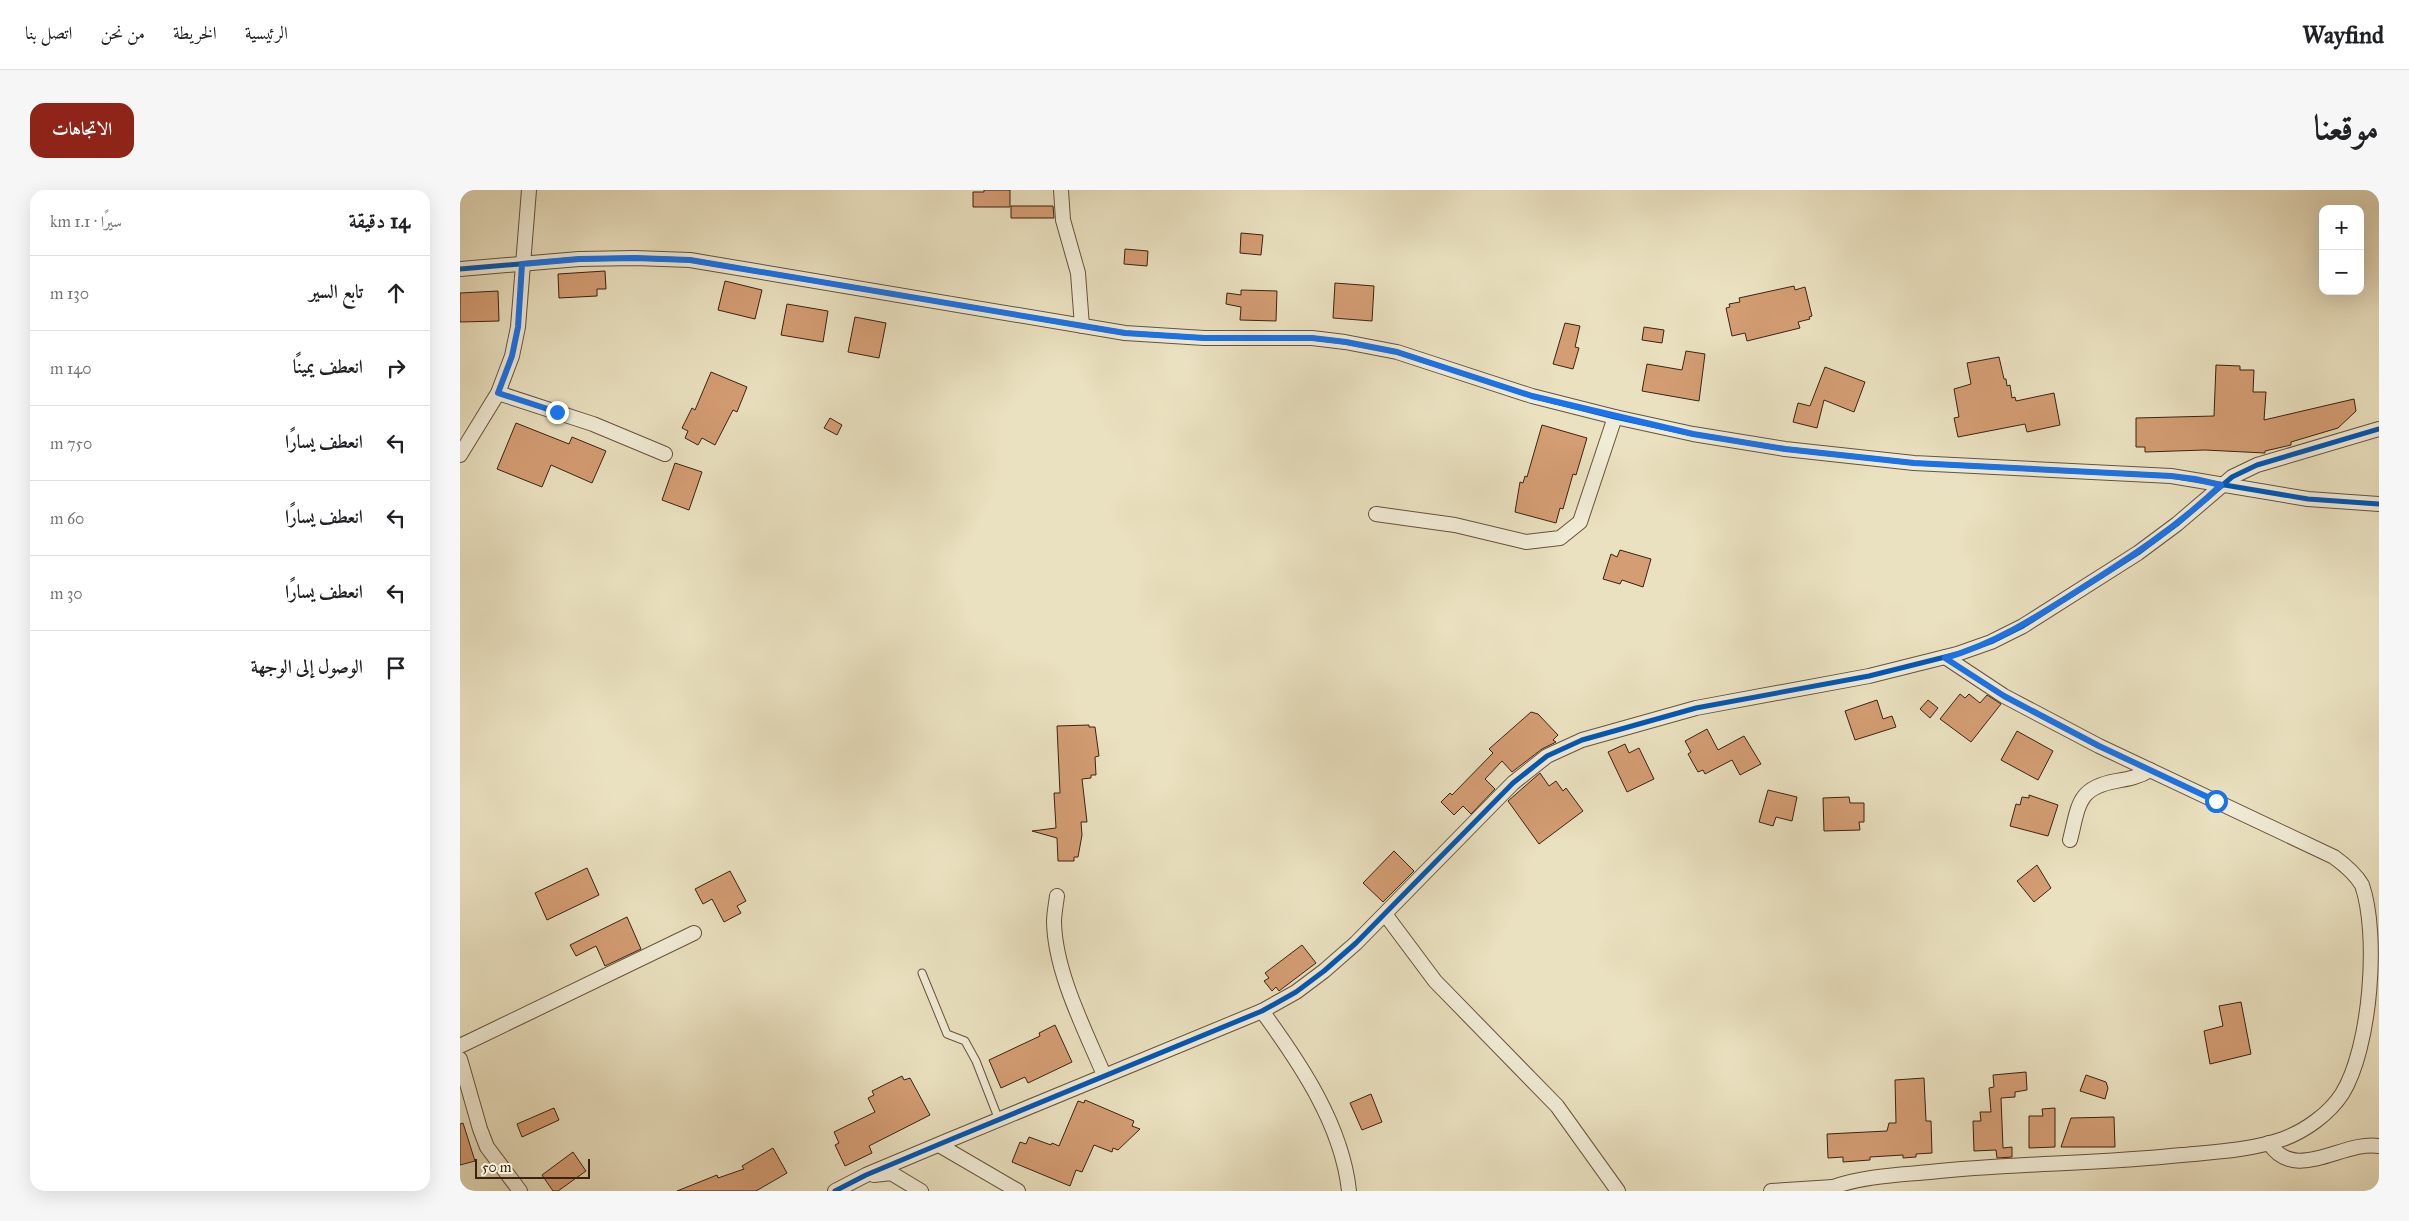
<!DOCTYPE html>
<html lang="ar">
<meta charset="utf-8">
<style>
body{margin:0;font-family:"IM FELL Great Primer",Amiri,serif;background:#f6f6f6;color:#202124;direction:rtl}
.controls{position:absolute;right:15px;top:15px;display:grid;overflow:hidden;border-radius:10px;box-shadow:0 5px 20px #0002}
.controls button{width:45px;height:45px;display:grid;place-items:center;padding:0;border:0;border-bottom:1px solid #e0e0e0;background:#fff;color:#202124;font:25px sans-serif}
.scale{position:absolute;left:15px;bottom:12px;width:115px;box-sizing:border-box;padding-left:5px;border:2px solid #3c2210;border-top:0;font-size:14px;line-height:18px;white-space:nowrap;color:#3c2210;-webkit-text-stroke:4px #f1ecd6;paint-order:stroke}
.stop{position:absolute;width:15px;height:15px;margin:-11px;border:4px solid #1a73e8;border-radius:50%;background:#fff}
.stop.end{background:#1a73e8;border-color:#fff;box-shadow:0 1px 5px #0008}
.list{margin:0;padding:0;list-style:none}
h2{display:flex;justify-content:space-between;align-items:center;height:65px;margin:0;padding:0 20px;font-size:21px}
h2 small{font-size:16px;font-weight:400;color:#757577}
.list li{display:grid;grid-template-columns:32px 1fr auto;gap:15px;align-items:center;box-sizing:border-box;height:75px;padding:0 20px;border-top:1px solid #e0e0e0}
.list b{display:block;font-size:19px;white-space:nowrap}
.list em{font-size:16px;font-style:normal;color:#757577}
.icon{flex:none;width:28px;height:28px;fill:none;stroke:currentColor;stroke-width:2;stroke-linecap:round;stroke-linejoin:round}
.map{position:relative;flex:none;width:1919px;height:1001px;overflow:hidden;direction:ltr;border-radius:15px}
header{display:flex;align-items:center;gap:30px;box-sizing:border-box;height:70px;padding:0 25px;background:#fff;border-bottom:1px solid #e0e0e0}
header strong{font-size:24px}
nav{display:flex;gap:28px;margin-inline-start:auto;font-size:18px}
.intro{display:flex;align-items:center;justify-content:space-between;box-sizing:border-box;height:120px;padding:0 30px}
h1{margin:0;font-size:35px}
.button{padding:12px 22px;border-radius:15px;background:#8f2418;color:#fff;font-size:18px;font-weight:700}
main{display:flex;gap:30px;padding:0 30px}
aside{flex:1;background:#fff;border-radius:15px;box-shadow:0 5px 20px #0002}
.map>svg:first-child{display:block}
.building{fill:#d49d74;stroke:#3c2210}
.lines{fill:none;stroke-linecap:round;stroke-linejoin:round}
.service-casing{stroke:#68523c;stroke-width:9}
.minor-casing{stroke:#68523c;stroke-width:16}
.service{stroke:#f1ecd6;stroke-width:7}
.minor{stroke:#f1ecd6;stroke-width:14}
.cycleway-casing{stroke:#f1ecd6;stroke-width:8}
.cycleway{stroke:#0057b8;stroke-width:5}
.route{stroke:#1a73e8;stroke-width:6}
</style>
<header>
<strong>Wayfind</strong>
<nav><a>الرئيسية</a><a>الخريطة</a><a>من نحن</a><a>اتصل بنا</a></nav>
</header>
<div class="intro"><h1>موقعنا</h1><a class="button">الاتجاهات</a></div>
<main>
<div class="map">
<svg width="1919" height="1001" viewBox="0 0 1919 1001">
<rect width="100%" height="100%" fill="#eae1c0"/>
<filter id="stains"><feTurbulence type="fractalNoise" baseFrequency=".004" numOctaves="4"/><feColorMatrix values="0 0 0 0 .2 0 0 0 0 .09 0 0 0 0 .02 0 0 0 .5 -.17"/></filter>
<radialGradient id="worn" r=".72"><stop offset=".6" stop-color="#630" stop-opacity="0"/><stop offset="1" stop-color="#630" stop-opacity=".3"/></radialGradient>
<g class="building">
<polygon points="524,0 550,0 550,17 513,17 513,2 524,2"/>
<polygon points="551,16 593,16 594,28 551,28"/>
<polygon points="781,43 803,45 801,65 780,63"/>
<polygon points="665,59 688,61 687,76 664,74"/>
<polygon points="145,81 146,99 137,99 137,106 99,108 98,84"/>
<polygon points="265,91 302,100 295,129 258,120"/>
<polygon points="875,93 914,96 912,131 873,128"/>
<polygon points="1334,96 1335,100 1345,97 1352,126 1349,127 1350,129 1338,132 1340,138 1287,151 1285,143 1272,146 1266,118 1270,117 1269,114 1280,112 1279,108"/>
<polygon points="781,100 817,101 816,131 780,130 781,117 766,114 767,103 781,105"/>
<polygon points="38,101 39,131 0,132 0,103"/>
<polygon points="327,114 368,121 363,152 321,145"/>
<polygon points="395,127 426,133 419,168 388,162"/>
<polygon points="1105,133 1120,136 1115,157 1119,158 1113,179 1093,174"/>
<polygon points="1184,137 1204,140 1202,153 1182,150"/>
<polygon points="1226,161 1245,164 1239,211 1182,201 1187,174 1222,180"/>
<polygon points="1539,167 1544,189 1546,189 1547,196 1550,195 1552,208 1555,207 1556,211 1594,203 1600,235 1567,242 1565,234 1498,247 1494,228 1499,227 1494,199 1511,194 1507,173"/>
<polygon points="1756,175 1780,176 1780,180 1794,180 1793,202 1806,202 1804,230 1894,209 1896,221 1878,238 1831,252 1831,255 1805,261 1805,263 1745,260 1685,262 1685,257 1676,257 1676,228 1754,226"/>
<polygon points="1365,177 1405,192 1394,222 1364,210 1357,238 1333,232 1338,213 1350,216"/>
<polygon points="251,182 287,197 277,222 273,220 255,255 242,248 238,255 225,248 228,241 222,238 232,218 235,220"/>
<polygon points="370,228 382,235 377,245 364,238"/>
<polygon points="56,233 109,254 112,247 146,261 132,293 91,275 82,297 37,279"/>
<polygon points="1082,235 1127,248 1116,285 1113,284 1103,319 1100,318 1096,333 1055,322 1060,292 1063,293 1065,286 1067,287"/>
<polygon points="215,273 242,282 229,320 202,310"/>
<polygon points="1160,360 1191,369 1183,397 1162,390 1160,394 1143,389 1151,364 1157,367"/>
<polygon points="1500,504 1505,508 1509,504 1520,513 1527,505 1541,514 1511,552 1480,529"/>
<polygon points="1417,510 1423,529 1432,526 1436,537 1395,550 1385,521"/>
<polygon points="1468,510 1478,518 1470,528 1460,519"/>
<polygon points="1071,522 1078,524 1098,545 1093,550 1096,552 1082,559 1052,582 1042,571 1025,589 1035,599 1011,624 1003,616 994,625 981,612 990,603 992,605 1033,563 1029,559"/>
<polygon points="629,535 629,537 635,537 639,566 635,567 636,585 631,585 631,588 622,589 627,632 621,632 622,645 618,667 614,667 614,671 598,671 597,648 572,641 596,638 594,603 600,603 597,536"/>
<polygon points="1247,539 1258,560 1284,546 1301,574 1280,585 1272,570 1245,584 1243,580 1238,582 1228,564 1231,562 1225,551"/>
<polygon points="1557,541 1593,561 1578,590 1541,570"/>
<polygon points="1165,554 1169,563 1179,558 1194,589 1167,602 1148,562"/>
<polygon points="1080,583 1089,596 1096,591 1103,601 1106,598 1123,621 1079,654 1048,611"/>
<polygon points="1308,600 1337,607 1332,631 1316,627 1313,636 1299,632"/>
<polygon points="1569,605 1598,615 1588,646 1550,636 1556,614 1560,615 1562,607 1569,608"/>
<polygon points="1389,607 1390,613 1404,613 1404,632 1399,632 1400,640 1364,641 1363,608"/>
<polygon points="934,661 954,681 923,712 903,693"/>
<polygon points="1577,675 1591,698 1574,712 1557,691"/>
<polygon points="127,678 139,705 87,730 75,703"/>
<polygon points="270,681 286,711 277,716 281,723 264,732 252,709 243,714 235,699"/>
<polygon points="167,727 181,759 145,776 136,756 116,766 110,755"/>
<polygon points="842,755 856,773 819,801 816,797 812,801 804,791 809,788 805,783"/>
<polygon points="1781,812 1791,864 1750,874 1744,841 1763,836 1759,816"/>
<polygon points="595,835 612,872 568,893 565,887 541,898 529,870 580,846 579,843"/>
<polygon points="1566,882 1567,900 1555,902 1555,907 1541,908 1543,958 1552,957 1552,967 1537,968 1536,960 1514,961 1513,931 1521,931 1520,922 1531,922 1529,898 1534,897 1533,885"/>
<polygon points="1626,885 1646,892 1648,898 1645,909 1620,901"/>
<polygon points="442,886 444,890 450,888 470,925 409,956 412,963 385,976 375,955 379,953 374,942 415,922 408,908 414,905 412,901"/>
<polygon points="1464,888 1466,931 1471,931 1472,963 1456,964 1456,967 1443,968 1443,965 1410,967 1410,970 1383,972 1383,967 1368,968 1367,944 1427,941 1429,933 1436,933 1435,890"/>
<polygon points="911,904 922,932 902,940 890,913"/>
<polygon points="625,910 674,931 672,936 680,939 658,960 653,958 652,962 634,955 622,982 616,980 610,996 552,972 560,952 566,954 569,947 591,955 592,953 599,956 618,911 624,913"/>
<polygon points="94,918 99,930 62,947 57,934"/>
<polygon points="1595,918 1595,957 1569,958 1569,926 1583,926 1582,919"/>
<polygon points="1654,927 1655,957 1601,957 1611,928"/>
<polygon points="3,933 15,971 0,975 0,934"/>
<polygon points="313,958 327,983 296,1001 217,1001 257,985 258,988 284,979 282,976"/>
<polygon points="113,962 126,981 98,1001 93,1001 82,985"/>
</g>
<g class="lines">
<defs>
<polyline id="service" points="462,783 487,844 505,851 516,871 539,930"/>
<g id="minor">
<polyline points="601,0 603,30 618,83 622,136"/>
<polyline points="0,79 119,69 175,68 230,70 665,143 744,148 852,148 885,152 937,162 1072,206 1155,227 1233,244 1325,259 1454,273 1711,286 1848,309 1919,314"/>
<polyline points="38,203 133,234 205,264"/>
<polyline points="0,265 38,203 52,166 58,137 69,0"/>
<polyline points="916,324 995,335 1066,352 1100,348 1120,332 1155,227"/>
<path d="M1610,650c9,-35 7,-52 46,-59 12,-2 23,-4 34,-11"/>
<path d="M597,706c-1,8 -3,18 -3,26 1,50 31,108 50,153"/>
<polyline points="925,724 975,791 1097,916 1158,1001"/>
<path d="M802,821c38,52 80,114 87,180"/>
<polyline points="0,856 234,743"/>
<polyline points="0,869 20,939 27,957 60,1001"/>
<path d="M1809,953c26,41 74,-3 110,3"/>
<polyline points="479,955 558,1001"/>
<polyline points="414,985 431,983 461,1001"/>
<polyline points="375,1001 406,985 487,951 802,821 836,802 864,781 896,753 1053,593 1087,566 1122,550 1236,518 1409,486 1497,464 1531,452 1563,436 1678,363 1717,334 1772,287 1797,275 1919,239"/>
<polyline points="1311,1001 1373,997"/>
<path d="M1371,1001l2,-4c31,-11 64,-12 97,-15 84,-9 168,-8 252,-17 33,-3 70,-5 101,-16 22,-8 46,-25 59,-45 29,-47 37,-160 20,-209 -7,-12 -17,-20 -28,-28l-235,-111 -95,-50 -59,-39"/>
</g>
</defs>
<use href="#service" class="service-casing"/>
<use href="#minor" class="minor-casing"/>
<use href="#service" class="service"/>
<use href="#minor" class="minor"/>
<defs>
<g id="cycleway">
<polyline points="0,79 119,69 175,68 230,70 665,143 744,148 852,148 885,152 937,162 1072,206 1155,227 1233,244 1325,259 1454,273 1711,286 1848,309 1919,314"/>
<polyline points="375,1001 406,985 487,951 802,821 836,802 864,781 896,753 1053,593 1087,566 1122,550 1236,518 1409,486 1497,464 1531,452 1563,436 1678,363 1717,334 1772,287 1797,275 1919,239"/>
</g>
</defs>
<use href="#cycleway" class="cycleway-casing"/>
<use href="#cycleway" class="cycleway"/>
</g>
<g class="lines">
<path class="route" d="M97,222l-59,-19 14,-37 6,-29 4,-63 57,-5 56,-1 55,2 435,73 79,5h108l34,4 51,10 135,44 161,38 92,15 129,14 257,13 24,3 26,6c-44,42 -93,74 -144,106 -42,27 -83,53 -132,67l59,38 95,50 117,55"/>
</g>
<rect width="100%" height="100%" filter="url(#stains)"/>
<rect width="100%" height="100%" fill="url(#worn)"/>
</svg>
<div class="controls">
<button>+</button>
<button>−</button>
</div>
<div class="scale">50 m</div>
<div class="stop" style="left:1756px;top:611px"></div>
<div class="stop end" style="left:97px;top:222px"></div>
</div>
<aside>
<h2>14 دقيقة<small>سيرًا · 1.1 km</small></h2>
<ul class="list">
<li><svg class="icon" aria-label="ahead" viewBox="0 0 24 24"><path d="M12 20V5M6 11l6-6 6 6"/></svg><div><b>تابع السير</b></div><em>130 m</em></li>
<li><svg class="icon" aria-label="right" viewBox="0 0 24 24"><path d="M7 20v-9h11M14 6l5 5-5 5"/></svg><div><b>انعطف يمينًا</b></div><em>140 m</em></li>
<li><svg class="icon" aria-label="left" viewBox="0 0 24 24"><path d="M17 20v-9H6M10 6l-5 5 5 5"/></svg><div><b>انعطف يسارًا</b></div><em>750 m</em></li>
<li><svg class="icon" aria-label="left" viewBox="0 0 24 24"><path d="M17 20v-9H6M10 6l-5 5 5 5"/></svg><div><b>انعطف يسارًا</b></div><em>60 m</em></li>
<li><svg class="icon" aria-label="left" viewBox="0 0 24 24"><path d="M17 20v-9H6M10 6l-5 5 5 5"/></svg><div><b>انعطف يسارًا</b></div><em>30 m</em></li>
<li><svg class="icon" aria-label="arrive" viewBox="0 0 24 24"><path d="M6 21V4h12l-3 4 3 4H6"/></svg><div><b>الوصول إلى الوجهة</b></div></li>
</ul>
</aside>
</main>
